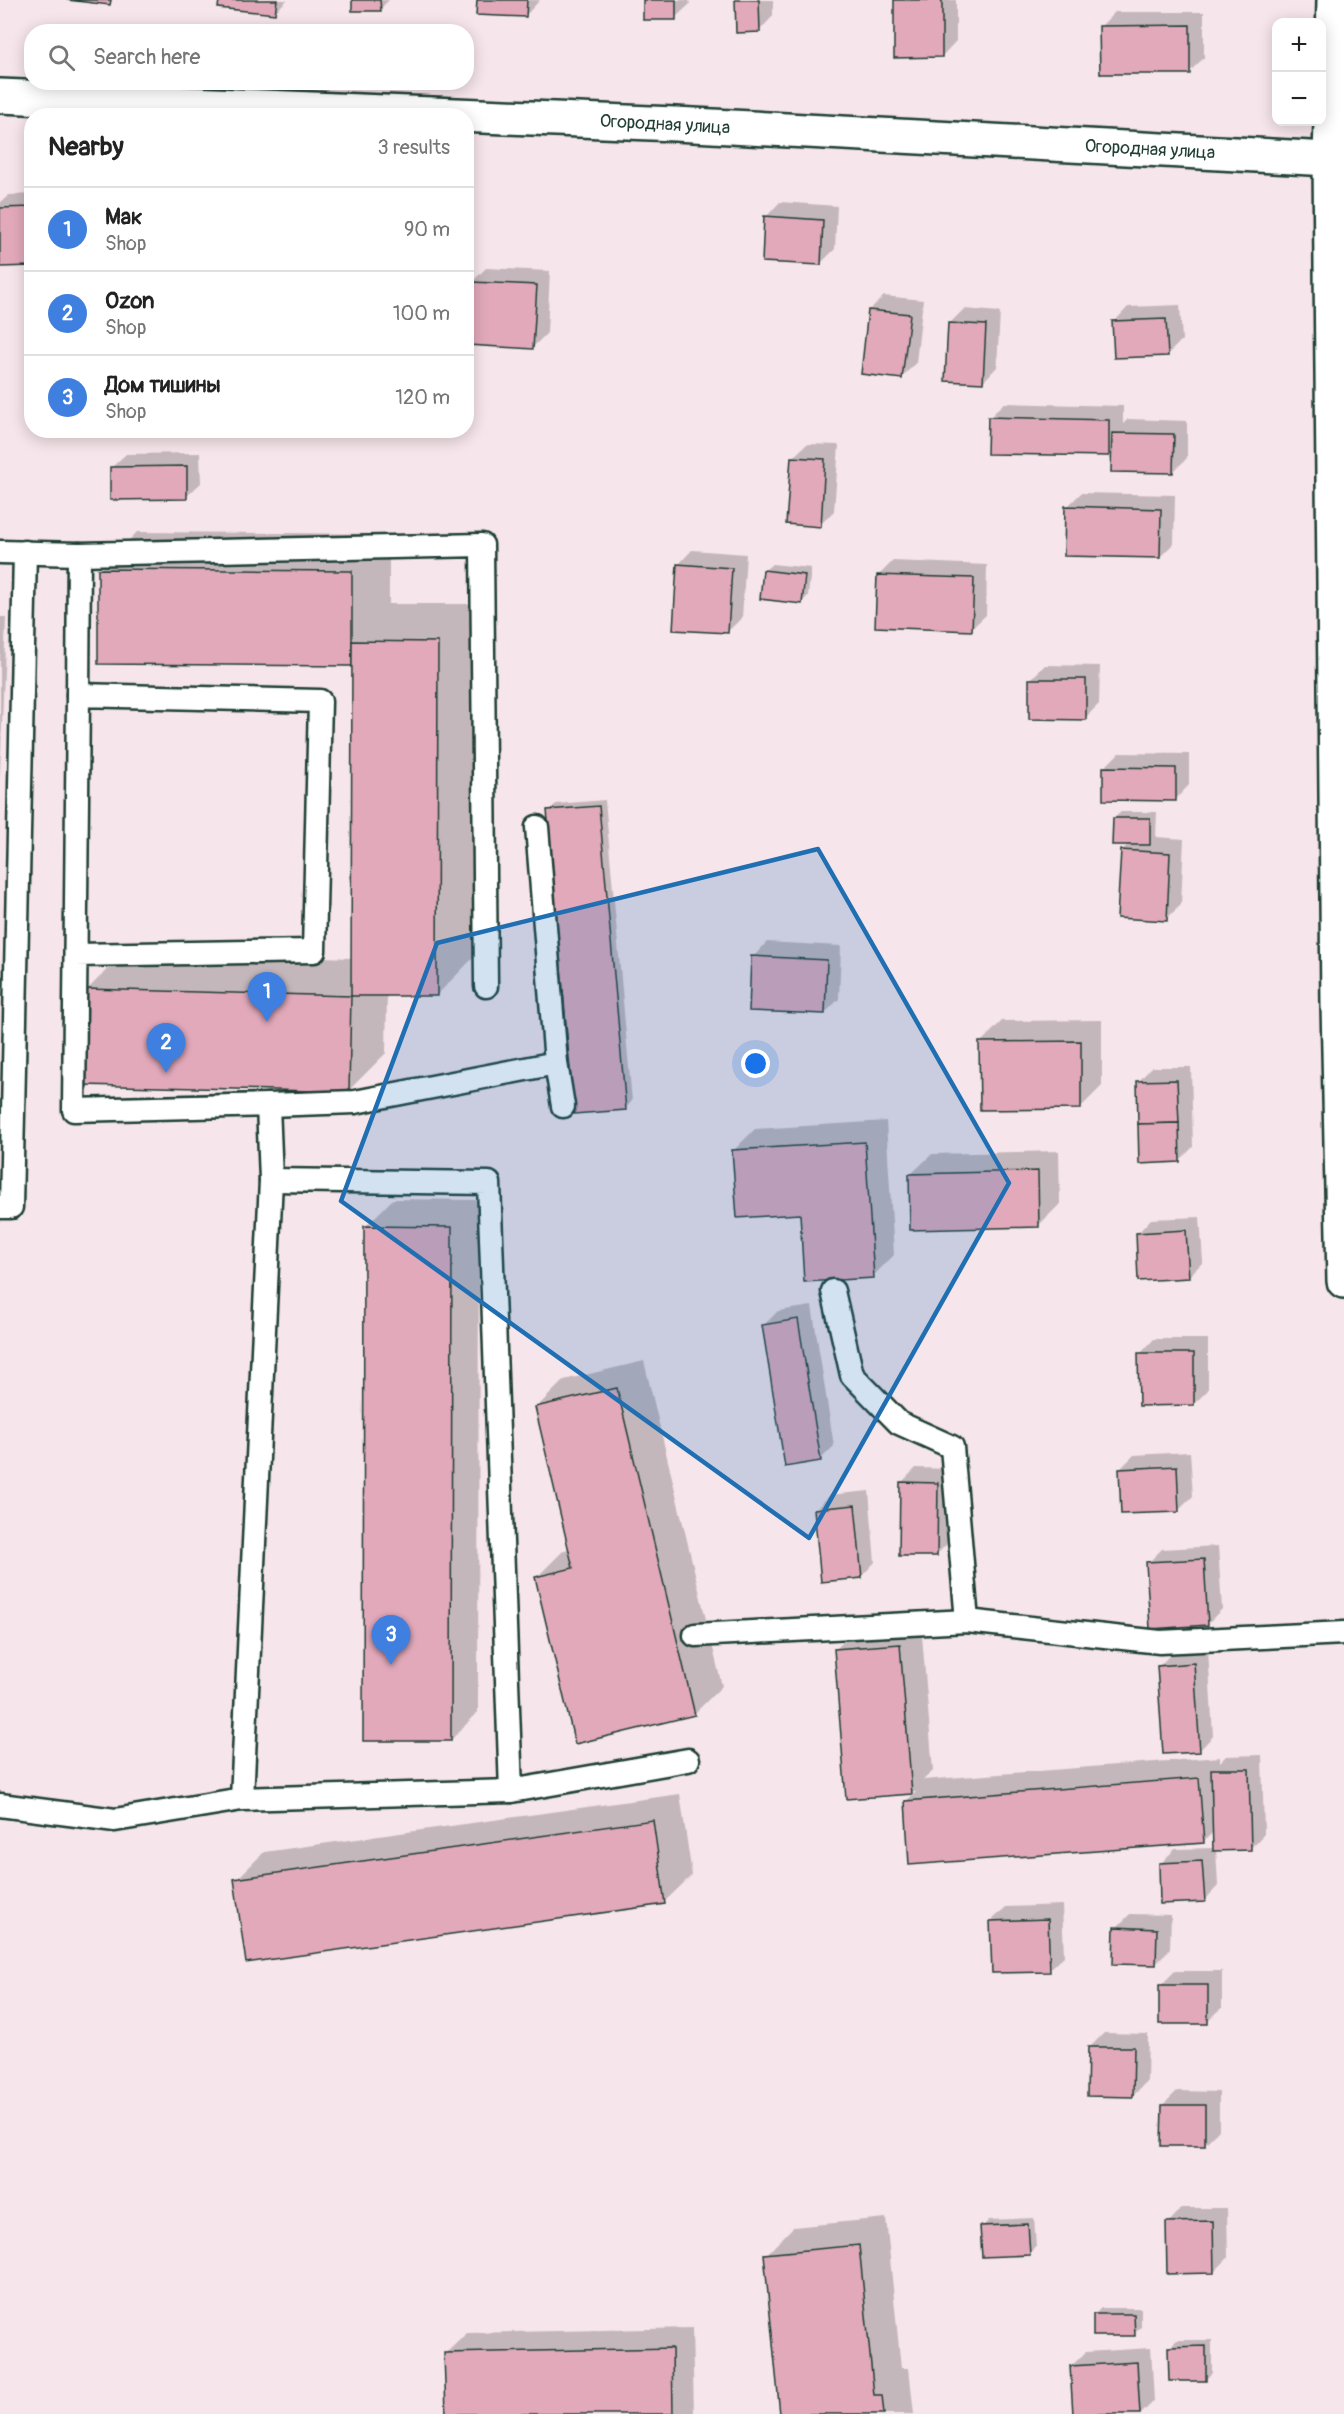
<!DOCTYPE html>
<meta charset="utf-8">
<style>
body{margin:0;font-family:Pangolin,sans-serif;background:#f2f2f2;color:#222}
.controls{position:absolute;right:18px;top:18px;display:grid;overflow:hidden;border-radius:12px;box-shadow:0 3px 15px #0003}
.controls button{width:54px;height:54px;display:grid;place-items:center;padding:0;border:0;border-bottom:2px solid #e0e0e0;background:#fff;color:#222;font:30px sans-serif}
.you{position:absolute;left:756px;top:1064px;width:21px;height:21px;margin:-15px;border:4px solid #fff;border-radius:50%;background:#1a73e8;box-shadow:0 0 0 9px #1a73e833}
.badge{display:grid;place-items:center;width:39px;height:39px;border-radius:50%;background:#1f6fb2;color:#fff;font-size:20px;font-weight:700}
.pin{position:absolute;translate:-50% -50px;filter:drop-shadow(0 2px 3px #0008)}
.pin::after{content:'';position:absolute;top:32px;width:21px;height:18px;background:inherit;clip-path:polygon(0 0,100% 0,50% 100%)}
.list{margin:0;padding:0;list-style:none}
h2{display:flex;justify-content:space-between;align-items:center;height:78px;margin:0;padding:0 24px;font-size:26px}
h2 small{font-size:20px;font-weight:400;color:#767676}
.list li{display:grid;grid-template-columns:39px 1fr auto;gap:18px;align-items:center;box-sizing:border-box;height:84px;padding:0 24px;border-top:2px solid #e0e0e0}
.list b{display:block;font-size:22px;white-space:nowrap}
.list p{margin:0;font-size:20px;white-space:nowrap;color:#767676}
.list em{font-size:20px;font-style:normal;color:#767676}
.icon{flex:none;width:33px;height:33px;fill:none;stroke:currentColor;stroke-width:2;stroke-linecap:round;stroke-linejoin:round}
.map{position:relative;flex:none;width:1344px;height:2414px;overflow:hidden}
.search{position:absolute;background:#fff;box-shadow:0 3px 15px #0003;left:24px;top:24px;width:450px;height:66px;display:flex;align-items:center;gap:15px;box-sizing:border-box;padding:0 21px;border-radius:24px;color:#767676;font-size:22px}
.panel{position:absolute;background:#fff;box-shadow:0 3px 15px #0003;left:24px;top:108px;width:450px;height:330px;border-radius:24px}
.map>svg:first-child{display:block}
.shadow{fill:#0003}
.building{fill:#e2a9ba;stroke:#1f3d34;stroke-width:1.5}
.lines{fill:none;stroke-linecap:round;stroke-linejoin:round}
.service-casing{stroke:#1f3d34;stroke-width:27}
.minor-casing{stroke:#1f3d34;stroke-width:38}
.tertiary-casing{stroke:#1f3d34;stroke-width:38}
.service{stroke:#fff;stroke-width:22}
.minor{stroke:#fff;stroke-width:33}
.tertiary{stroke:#fff;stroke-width:33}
.marked{fill:#1f6fb2;fill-opacity:0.2;stroke:#1f6fb2;stroke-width:4.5;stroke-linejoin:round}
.labels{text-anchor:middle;stroke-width:5;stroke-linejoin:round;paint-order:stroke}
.street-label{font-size:18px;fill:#1f3d34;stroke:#fff}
</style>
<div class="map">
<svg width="1344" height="2414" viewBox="0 0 1344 2414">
<rect width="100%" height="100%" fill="#f6e5ea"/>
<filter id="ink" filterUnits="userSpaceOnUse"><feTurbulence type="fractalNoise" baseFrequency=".0167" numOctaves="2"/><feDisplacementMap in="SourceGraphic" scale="12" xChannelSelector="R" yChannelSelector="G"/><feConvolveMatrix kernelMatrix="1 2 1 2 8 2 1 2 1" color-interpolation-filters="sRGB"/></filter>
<g filter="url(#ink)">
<g class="shadow">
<polygon points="221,0 287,0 275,12"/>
<polygon points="353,0 389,0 380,9"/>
<polygon points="478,0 540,0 526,15"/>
<polygon points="645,0 689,0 690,4 675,18"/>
<polygon points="737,0 773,0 773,16 759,31"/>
<polygon points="896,0 956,0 956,41 942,56"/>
<polygon points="1115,12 1204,12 1204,58 1189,72 1101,26"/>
<polygon points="32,194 32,265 0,266 0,203 9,195"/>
<polygon points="780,202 837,206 835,249 820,264 766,217"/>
<polygon points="486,268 550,271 547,333 533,347 472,282"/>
<polygon points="884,296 923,300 916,363 902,377 869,310"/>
<polygon points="1180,305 1182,340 1167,355 1114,322 1128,307"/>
<polygon points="964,309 1000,312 997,367 983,382 949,324"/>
<polygon points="1004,403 1123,406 1123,424 1128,419 1187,421 1187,458 1173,472 1113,450 1108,455 990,417"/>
<polygon points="807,444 839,445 834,511 820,525 792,458"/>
<polygon points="200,453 201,483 186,497 111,468 126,454"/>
<polygon points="1081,493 1175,495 1174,543 1160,557 1067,507"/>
<polygon points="137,532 389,534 389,604 476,604 474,957 437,995 387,994 386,1053 348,1091 88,989 125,951 353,958 354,665 100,570"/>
<polygon points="692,550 746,554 742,618 727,632 678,565"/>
<polygon points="893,561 987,565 986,615 971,629 879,575"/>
<polygon points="772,564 811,568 808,596 801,603 765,570"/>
<polygon points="0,617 6,617 0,779"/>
<polygon points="1045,665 1100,666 1099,704 1085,718 1031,679"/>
<polygon points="1119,753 1189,754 1189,785 1175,800 1105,767"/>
<polygon points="605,800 632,1101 626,1108 549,811 556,804"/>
<polygon points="1121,812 1157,812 1156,837 1184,839 1181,905 1166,919 1122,850 1129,844 1114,818"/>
<polygon points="767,942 841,946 839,999 825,1013 753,957"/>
<polygon points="1102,1020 1102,1086 1080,1108 981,1042 1002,1021"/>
<polygon points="1152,1067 1191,1067 1193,1147 1179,1161 1138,1082"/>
<polygon points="886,1121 894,1255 873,1276 734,1150 755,1129"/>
<polygon points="1059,1151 1060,1204 1039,1225 910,1175 932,1154"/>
<polygon points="393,1199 479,1200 478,1712 451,1740 365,1227"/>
<polygon points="1200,1217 1203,1262 1189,1276 1137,1234 1151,1219"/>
<polygon points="812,1306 834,1446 820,1460 764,1325 778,1311"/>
<polygon points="1154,1339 1208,1339 1208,1390 1194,1404 1140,1354"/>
<polygon points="644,1361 722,1686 694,1714 536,1578 564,1550 570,1549 536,1408 564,1380"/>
<polygon points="1190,1452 1193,1496 1179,1510 1120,1469 1134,1455"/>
<polygon points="916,1468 952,1469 951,1540 936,1555 901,1483"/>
<polygon points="869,1491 875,1562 861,1577 816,1509 830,1495"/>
<polygon points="1218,1546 1222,1609 1208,1623 1148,1563 1162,1549"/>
<polygon points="921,1623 933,1771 923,1780 1220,1757 1220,1762 1226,1756 1262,1755 1264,1834 1250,1849 1216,1849 1218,1886 1204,1901 1160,1864 1175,1849 1215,1848 1214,1831 1204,1841 906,1801 916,1792 848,1797 836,1649 857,1628"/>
<polygon points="1208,1649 1213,1736 1199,1751 1159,1666 1173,1652"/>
<polygon points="680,1794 692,1875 664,1902 236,1880 264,1852"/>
<polygon points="1062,1905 1064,1956 1049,1970 991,1921 1006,1907"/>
<polygon points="1130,1914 1171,1915 1170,1949 1156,1964 1116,1928"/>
<polygon points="1175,1971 1222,1971 1222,2008 1207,2022 1160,1986"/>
<polygon points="1104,2033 1148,2034 1147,2081 1133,2096 1090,2047"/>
<polygon points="1177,2091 1219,2092 1219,2130 1205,2144 1163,2105"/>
<polygon points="1182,2208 1227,2208 1228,2258 1214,2272 1168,2223"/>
<polygon points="886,2218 901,2368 909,2368 914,2414 782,2414 766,2255 793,2227"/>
<polygon points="1034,2218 1036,2247 1029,2253 982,2227 989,2220"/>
<polygon points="1101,2308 1141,2308 1141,2327 1134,2334 1094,2315"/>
<polygon points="692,2328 694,2414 447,2414 445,2354 467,2333"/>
<polygon points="1177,2340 1212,2340 1212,2373 1205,2380 1170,2347"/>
<polygon points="1151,2348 1154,2401 1141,2414 1074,2414 1071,2366 1086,2352"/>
</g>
<g class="building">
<polygon points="67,0 111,0 110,5"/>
<polygon points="219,0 277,0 275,14 218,8"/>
<polygon points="352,0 380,0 381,11 352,11"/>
<polygon points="477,0 527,0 526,17 476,15"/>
<rect x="643" y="0" width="33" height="20"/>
<polygon points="735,0 759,0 760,32 736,33"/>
<polygon points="894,0 942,0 942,57 894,58"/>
<polygon points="1190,25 1190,74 1100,74 1099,26"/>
<polygon points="32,207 32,266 0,267 0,208"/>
<polygon points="764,216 823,220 821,265 762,262"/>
<polygon points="471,282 537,285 533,349 467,345"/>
<polygon points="868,310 910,314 902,379 861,374"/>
<polygon points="1166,319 1168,356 1114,358 1112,321"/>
<polygon points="948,323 986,325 983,383 945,381"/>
<polygon points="988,417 1109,420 1109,456 987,454"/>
<polygon points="1112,433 1174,434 1173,473 1111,472"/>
<polygon points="791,457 825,459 821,527 786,524"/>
<polygon points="187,466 187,499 110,500 110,467"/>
<polygon points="1065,506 1161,509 1160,558 1064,556"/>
<polygon points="677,564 732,568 728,633 673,630"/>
<polygon points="98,569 352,571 352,666 98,664"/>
<polygon points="763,570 805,575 802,604 760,599"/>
<polygon points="877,575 974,578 972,631 875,627"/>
<polygon points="352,641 438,642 437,996 351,996"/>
<polygon points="1029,679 1086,679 1086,720 1029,719"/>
<polygon points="1103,767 1176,768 1176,801 1103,800"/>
<polygon points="599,806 626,1110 574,1114 547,810"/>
<polygon points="1113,818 1150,818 1150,845 1112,845"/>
<polygon points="1121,850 1170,853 1167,921 1117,918"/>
<polygon points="751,956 827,960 825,1014 749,1011"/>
<polygon points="86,989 351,996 349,1092 84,1085"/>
<polygon points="1081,1041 1081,1109 980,1110 979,1042"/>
<polygon points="1177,1080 1179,1123 1138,1124 1137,1081"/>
<polygon points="1179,1123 1180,1162 1139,1164 1138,1124"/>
<polygon points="865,1142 874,1278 804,1282 800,1214 737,1218 732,1150"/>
<polygon points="1038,1171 1039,1227 910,1230 909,1174"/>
<polygon points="364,1226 452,1227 451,1741 363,1741"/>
<polygon points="1186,1230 1189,1278 1138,1281 1136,1233"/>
<polygon points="798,1319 821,1461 785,1467 762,1325"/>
<polygon points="1138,1353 1194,1353 1194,1405 1139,1406"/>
<polygon points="617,1388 695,1715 575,1744 535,1577 573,1568 535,1407"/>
<polygon points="1177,1466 1179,1512 1121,1514 1119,1469"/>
<polygon points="900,1482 938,1483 937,1556 899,1556"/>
<polygon points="855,1505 862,1578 821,1582 814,1509"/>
<polygon points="1204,1559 1208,1625 1150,1629 1146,1562"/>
<polygon points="900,1644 912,1794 846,1799 834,1649"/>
<polygon points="1194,1663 1200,1752 1163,1754 1157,1666"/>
<polygon points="1211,1769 1249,1769 1251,1850 1213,1851"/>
<polygon points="1199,1778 1204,1843 909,1865 905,1801"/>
<polygon points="653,1820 665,1904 246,1963 234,1879"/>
<polygon points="1202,1861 1205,1902 1160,1904 1159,1863"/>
<polygon points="1048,1919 1050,1972 992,1973 990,1921"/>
<polygon points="1114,1927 1157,1929 1156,1965 1113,1964"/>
<rect x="1159" y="1985" width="49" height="39"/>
<polygon points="1088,2047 1134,2047 1133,2097 1087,2096"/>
<polygon points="1162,2105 1205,2105 1205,2146 1161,2146"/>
<polygon points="1213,2221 1214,2273 1167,2274 1166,2222"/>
<polygon points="1028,2224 1030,2255 982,2257 980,2226"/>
<polygon points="859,2245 874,2395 882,2395 884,2414 780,2414 764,2254"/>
<polygon points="1093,2314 1134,2314 1135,2336 1093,2336"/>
<polygon points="1206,2346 1206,2381 1169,2381 1168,2347"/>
<polygon points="672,2348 673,2414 446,2414 444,2353"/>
<polygon points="1137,2362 1140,2414 1073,2414 1070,2366"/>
</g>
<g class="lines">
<defs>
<g id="service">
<polyline points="0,552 79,554 482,545 486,986"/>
<polyline points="78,695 79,554"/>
<polyline points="76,955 314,951 320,701 78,695 74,1110 268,1105 271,1180 242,1799"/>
<polyline points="556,1063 563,1106"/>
<polyline points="268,1105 355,1102 556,1063 537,827"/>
<polyline points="271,1180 489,1183 511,1791"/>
<polyline points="0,1207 11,1207 25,552"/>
<polyline points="833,1291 852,1375 899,1423 952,1447 967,1621"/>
<polyline points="695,1635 967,1621 1160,1642 1344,1633"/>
<polyline points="0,1805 115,1820 242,1799 511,1791 688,1760"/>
</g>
<polyline id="minor" points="0,96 675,124 1330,159"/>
<polyline id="tertiary" points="1334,0 1330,159 1338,1005 1344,1281"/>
</defs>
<use href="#service" class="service-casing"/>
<use href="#minor" class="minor-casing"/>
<use href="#tertiary" class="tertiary-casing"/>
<use href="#service" class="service"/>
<use href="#minor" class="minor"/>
<use href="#tertiary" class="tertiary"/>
</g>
</g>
<path class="marked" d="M818,849l191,334 -200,355 -468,-337 96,-258z"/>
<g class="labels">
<g class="street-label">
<text transform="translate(665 124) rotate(3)" y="6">Огородная улица</text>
<text transform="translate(1150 149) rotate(3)" y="6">Огородная улица</text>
</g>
</g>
</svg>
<div class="controls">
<button>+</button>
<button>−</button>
</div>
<div class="you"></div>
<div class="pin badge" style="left:267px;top:1022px;background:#3f7fe0">1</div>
<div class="pin badge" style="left:166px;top:1073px;background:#3f7fe0">2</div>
<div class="pin badge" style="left:391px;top:1665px;background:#3f7fe0">3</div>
<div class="search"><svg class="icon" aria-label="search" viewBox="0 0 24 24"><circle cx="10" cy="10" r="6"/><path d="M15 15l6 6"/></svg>Search here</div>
<section class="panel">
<h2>Nearby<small>3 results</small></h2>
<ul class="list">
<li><span class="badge" style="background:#3f7fe0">1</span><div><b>Мак</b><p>Shop</p></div><em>90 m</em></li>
<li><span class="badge" style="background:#3f7fe0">2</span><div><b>Ozon</b><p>Shop</p></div><em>100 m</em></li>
<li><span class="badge" style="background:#3f7fe0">3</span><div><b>Дом тишины</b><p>Shop</p></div><em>120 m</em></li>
</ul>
</section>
</div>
